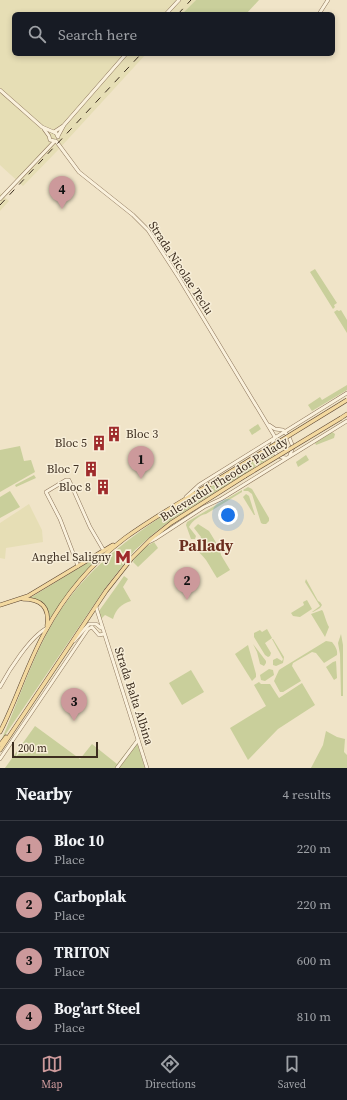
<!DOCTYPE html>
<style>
body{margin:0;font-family:"Source Serif 4",serif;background:#242831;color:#f1f3f6}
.scale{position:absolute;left:12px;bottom:10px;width:86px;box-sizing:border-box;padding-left:4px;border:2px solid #3d2e20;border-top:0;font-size:11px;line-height:14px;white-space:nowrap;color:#3d2e20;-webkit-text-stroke:3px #f7eed8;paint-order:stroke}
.you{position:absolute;left:228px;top:515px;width:14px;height:14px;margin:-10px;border:3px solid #fff;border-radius:50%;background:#1a73e8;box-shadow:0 0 0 6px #1a73e833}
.badge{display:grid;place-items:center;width:26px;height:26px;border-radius:50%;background:#cc999b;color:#111;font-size:13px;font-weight:700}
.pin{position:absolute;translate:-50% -33px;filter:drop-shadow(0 1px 2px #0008)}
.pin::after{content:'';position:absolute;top:21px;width:14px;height:12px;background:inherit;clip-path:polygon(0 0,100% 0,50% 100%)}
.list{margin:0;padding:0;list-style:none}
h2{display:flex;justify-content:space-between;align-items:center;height:52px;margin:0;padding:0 16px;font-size:17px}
h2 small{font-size:13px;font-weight:400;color:#9ea1a6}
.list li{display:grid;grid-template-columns:26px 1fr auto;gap:12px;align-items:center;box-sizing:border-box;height:56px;padding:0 16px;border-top:1px solid #363941}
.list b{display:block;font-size:15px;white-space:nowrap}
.list p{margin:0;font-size:13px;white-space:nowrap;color:#9ea1a6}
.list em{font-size:13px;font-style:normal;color:#9ea1a6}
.icon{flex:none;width:22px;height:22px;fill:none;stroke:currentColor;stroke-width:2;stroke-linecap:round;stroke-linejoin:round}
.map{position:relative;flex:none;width:347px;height:768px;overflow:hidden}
.search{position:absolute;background:#171b24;box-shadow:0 2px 6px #0003;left:12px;right:12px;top:12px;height:44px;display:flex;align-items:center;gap:10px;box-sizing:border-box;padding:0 14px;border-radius:6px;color:#9ea1a6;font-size:15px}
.sheet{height:276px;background:#171b24}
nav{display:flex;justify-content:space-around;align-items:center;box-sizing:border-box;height:56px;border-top:1px solid #363941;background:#171b24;font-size:11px;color:#9ea1a6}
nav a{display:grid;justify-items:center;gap:2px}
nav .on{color:#cc999b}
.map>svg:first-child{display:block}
.farmland{fill:#e6deb5}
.green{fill:#c9cf9b}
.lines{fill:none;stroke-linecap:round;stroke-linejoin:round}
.minor-casing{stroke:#8d765c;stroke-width:4}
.major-casing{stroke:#5b4430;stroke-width:4.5}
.minor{stroke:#faf1dc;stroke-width:3}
.major{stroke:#f3d9a0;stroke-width:3.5}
.rail{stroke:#3d2e20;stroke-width:1;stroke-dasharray:7 7;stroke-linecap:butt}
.major-bridge-casing{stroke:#5b4430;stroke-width:4.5;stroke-linecap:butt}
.major-bridge{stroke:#f3d9a0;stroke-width:3.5}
.labels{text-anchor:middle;stroke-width:3;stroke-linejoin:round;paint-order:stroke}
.street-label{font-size:12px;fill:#3d2e20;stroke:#f7eed8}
.poi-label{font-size:12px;fill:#3d2e20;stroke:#f7eed8;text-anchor:end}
.district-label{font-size:16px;font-weight:bold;fill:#6b2e1e;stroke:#f7eed8}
</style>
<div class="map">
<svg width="347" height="768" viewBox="0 0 347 768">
<rect width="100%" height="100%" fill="#f0e4c8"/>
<g class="farmland">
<polygon points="0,0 196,0 182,14 14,14 14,54 146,54 58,150 23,186 0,165"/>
<polygon points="0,193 9,201 0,211"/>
<polygon points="29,504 42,530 43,542 6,548 5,559 0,558 0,523"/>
</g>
<g class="green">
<polygon points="196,0 259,0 246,14 182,14"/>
<polygon points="315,269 337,303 334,305 335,307 333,309 310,272"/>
<polygon points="337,310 339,311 341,310 347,320 347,333 334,312"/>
<polygon points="347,385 347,390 312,411 308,405 320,397 322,400"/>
<polygon points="258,424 261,429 252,435 249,430"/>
<polygon points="332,432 335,434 334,438 316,445 315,443"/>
<polygon points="20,446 24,461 31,460 35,472 0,492 0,450"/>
<polygon points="270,451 274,455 259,465 256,463 256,459"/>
<polygon points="306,455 309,460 298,467 296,462"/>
<path d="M252,461l4,5 -1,1 -84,53 -18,14 -19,17 -28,36 -105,154c18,-41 31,-84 54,-122 46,-75 125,-113 197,-158z"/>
<polygon points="34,475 36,478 16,487 15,485"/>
<polygon points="248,487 252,489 269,518 269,521 266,524 263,524 261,523 252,494 248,491 244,491 243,490"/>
<path d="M242,490v2l-36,22c-6,1 -14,7 -17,13l7,9 -1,3h-4l-5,-14 1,-3z"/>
<polygon points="10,491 20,507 0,518 0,497"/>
<polygon points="246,494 249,496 255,515 254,515 243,497"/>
<path d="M198,524l11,7 11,18 1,6 9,15 -13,8c-4,-6 -7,-12 -11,-18 -4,-6 -10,-9 -12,-16l5,-3 2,-4 -7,-9z"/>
<path d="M154,542l4,6 -20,19 -5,-5c4,-10 12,-15 21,-20z"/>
<path d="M108,550l-36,37 -21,30h-2c-1,-13 -9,-16 -19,-19z"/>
<path d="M124,576l4,3 -5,8 8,14c-10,3 -15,8 -18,18l-8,-4 -4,4 -2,-8z"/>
<polygon points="306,579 318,601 320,602 322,605 320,608 313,612 312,612 320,606 305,582"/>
<polygon points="307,600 312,609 300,617 293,616 291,613 304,605 303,602"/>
<path d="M322,610c2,2 4,12 7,17l-4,10 -14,-23z"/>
<polygon points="267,629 272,638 265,643 271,653 270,656 268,657 265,655 254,637 254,633 260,630 262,632"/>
<polygon points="341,634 343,645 343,696 341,696 340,654 338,643"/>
<polygon points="272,639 273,639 284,657 283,663 276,666 273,665 273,660 277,658 282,661 283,659"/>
<path d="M326,641l6,1c3,4 6,8 5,13l-13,8 -8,-10 -4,-1 -19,11 -1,3 9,15 -18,11h-3l-6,-11 5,-11 3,-2z"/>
<polygon points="253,644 266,661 266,663 264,666 260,664 257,652"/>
<polygon points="248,645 256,674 256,677 252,681 235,654"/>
<polygon points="336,661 337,678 334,680 326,667 333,662"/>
<polygon points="269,669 273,670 274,675 265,681 261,680 260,675"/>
<polygon points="191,670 204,692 182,705 169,683"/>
<polygon points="259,682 261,684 270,684 279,698 302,683 315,705 278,729 248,760 230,728 266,706 254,685"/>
<polygon points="35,726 80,759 92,744 117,764 136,740 145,768 5,768"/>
<polygon points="326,731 337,737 345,739 344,752 347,755 347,768 311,768 323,745"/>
</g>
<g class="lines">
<defs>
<g id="minor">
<polyline points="166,14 179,0"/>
<polyline points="319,14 328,0"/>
<polyline points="0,90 42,127 56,133 58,137"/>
<polyline points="44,129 49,136 50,140 55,141"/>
<polyline points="54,132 63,126"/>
<polyline points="58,136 64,125 126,54"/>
<polyline points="56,141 79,172 133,215 148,230 179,278 275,437"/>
<polyline points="0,199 54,142"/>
<polyline points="269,425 275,429 283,430 289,437 293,447 290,455"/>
<path d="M274,439c-5,10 1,18 12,19"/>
<polyline points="186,497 199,485 347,393"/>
<polyline points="149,542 155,539 204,507 221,499 347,421"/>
<polyline points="78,566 60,519 46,492 66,480 69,480 90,527 104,551"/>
<polyline points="96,607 147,768"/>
<polyline points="74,641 89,624 96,624 101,628"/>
<path d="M0,687c9,-17 30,-50 47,-59"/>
<polyline points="0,759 88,629 92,627 99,635 104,634"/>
<polyline points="117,768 138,740"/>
</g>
<g id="major">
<polyline points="341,418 347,414"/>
<path d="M23,599c18,0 27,8 24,27"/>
<polyline points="0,605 28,596 113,545"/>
<path d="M0,732c17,-33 27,-68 45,-100 19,-36 47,-69 80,-94 29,-21 61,-39 92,-58"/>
<polyline points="0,745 6,737"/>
<polyline points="0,750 106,591 132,558 151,539 171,523 245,476"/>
</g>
</defs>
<use href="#minor" class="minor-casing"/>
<use href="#major" class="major-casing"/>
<use href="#minor" class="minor"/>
<use href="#major" class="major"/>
<g class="rail">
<polyline points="178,14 191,0"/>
<polyline points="0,205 141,54"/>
</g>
<defs>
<g id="major-bridge">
<polyline points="245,476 341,418"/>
<polyline points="217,480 347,400"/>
</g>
</defs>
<use href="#major-bridge" class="major-bridge-casing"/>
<use href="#major-bridge" class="major-bridge"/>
</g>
<defs>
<symbol id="building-bare" viewBox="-9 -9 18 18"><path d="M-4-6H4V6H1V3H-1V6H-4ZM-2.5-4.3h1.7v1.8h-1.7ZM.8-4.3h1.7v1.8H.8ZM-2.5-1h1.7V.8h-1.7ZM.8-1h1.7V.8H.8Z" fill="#9e2a2b" stroke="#f7eed8" stroke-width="2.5" paint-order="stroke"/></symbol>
<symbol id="metro-bare" viewBox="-9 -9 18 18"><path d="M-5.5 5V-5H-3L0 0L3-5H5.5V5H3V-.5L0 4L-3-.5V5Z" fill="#9e2a2b" stroke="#f7eed8" stroke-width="2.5" paint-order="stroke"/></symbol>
</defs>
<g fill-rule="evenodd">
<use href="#building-bare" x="103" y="423" width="22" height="22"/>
<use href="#building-bare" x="88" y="432" width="22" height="22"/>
<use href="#building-bare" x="80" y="458" width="22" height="22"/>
<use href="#building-bare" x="92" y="476" width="22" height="22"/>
<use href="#metro-bare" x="112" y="546" width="22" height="22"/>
</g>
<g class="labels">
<g class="street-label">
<text transform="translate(181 268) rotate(57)" y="4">Strada Nicolae Teclu</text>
<text transform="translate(224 479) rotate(-32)" y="4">Bulevardul Theodor Pallady</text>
<text transform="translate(134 696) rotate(72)" y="4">Strada Balta Albina</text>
</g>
<g class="poi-label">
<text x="126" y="438" text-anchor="start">Bloc 3</text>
<text x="87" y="447">Bloc 5</text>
<text x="79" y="473">Bloc 7</text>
<text x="91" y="491">Bloc 8</text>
<text x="111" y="561">Anghel Saligny</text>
</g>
<g class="district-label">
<text x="206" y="551">Pallady</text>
</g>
</g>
</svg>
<div class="scale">200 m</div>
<div class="you"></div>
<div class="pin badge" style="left:141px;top:479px">1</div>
<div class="pin badge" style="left:187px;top:600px">2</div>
<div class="pin badge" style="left:74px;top:721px">3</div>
<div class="pin badge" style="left:62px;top:209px">4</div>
<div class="search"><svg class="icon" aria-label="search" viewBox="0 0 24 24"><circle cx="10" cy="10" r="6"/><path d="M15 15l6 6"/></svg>Search here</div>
</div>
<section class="sheet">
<h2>Nearby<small>4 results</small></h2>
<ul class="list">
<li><span class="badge">1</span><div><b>Bloc 10</b><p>Place</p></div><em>220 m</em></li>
<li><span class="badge">2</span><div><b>Carboplak</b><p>Place</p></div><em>220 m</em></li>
<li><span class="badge">3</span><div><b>TRITON</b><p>Place</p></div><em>600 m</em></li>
<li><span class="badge">4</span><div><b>Bog'art Steel</b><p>Place</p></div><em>810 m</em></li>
</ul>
</section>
<nav>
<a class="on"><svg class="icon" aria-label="map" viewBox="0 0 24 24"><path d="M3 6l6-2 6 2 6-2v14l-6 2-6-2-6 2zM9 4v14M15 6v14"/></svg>Map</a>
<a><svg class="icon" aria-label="directions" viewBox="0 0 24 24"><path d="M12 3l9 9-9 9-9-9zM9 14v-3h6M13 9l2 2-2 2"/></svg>Directions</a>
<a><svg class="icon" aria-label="saved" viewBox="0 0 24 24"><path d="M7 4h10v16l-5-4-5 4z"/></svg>Saved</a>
</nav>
